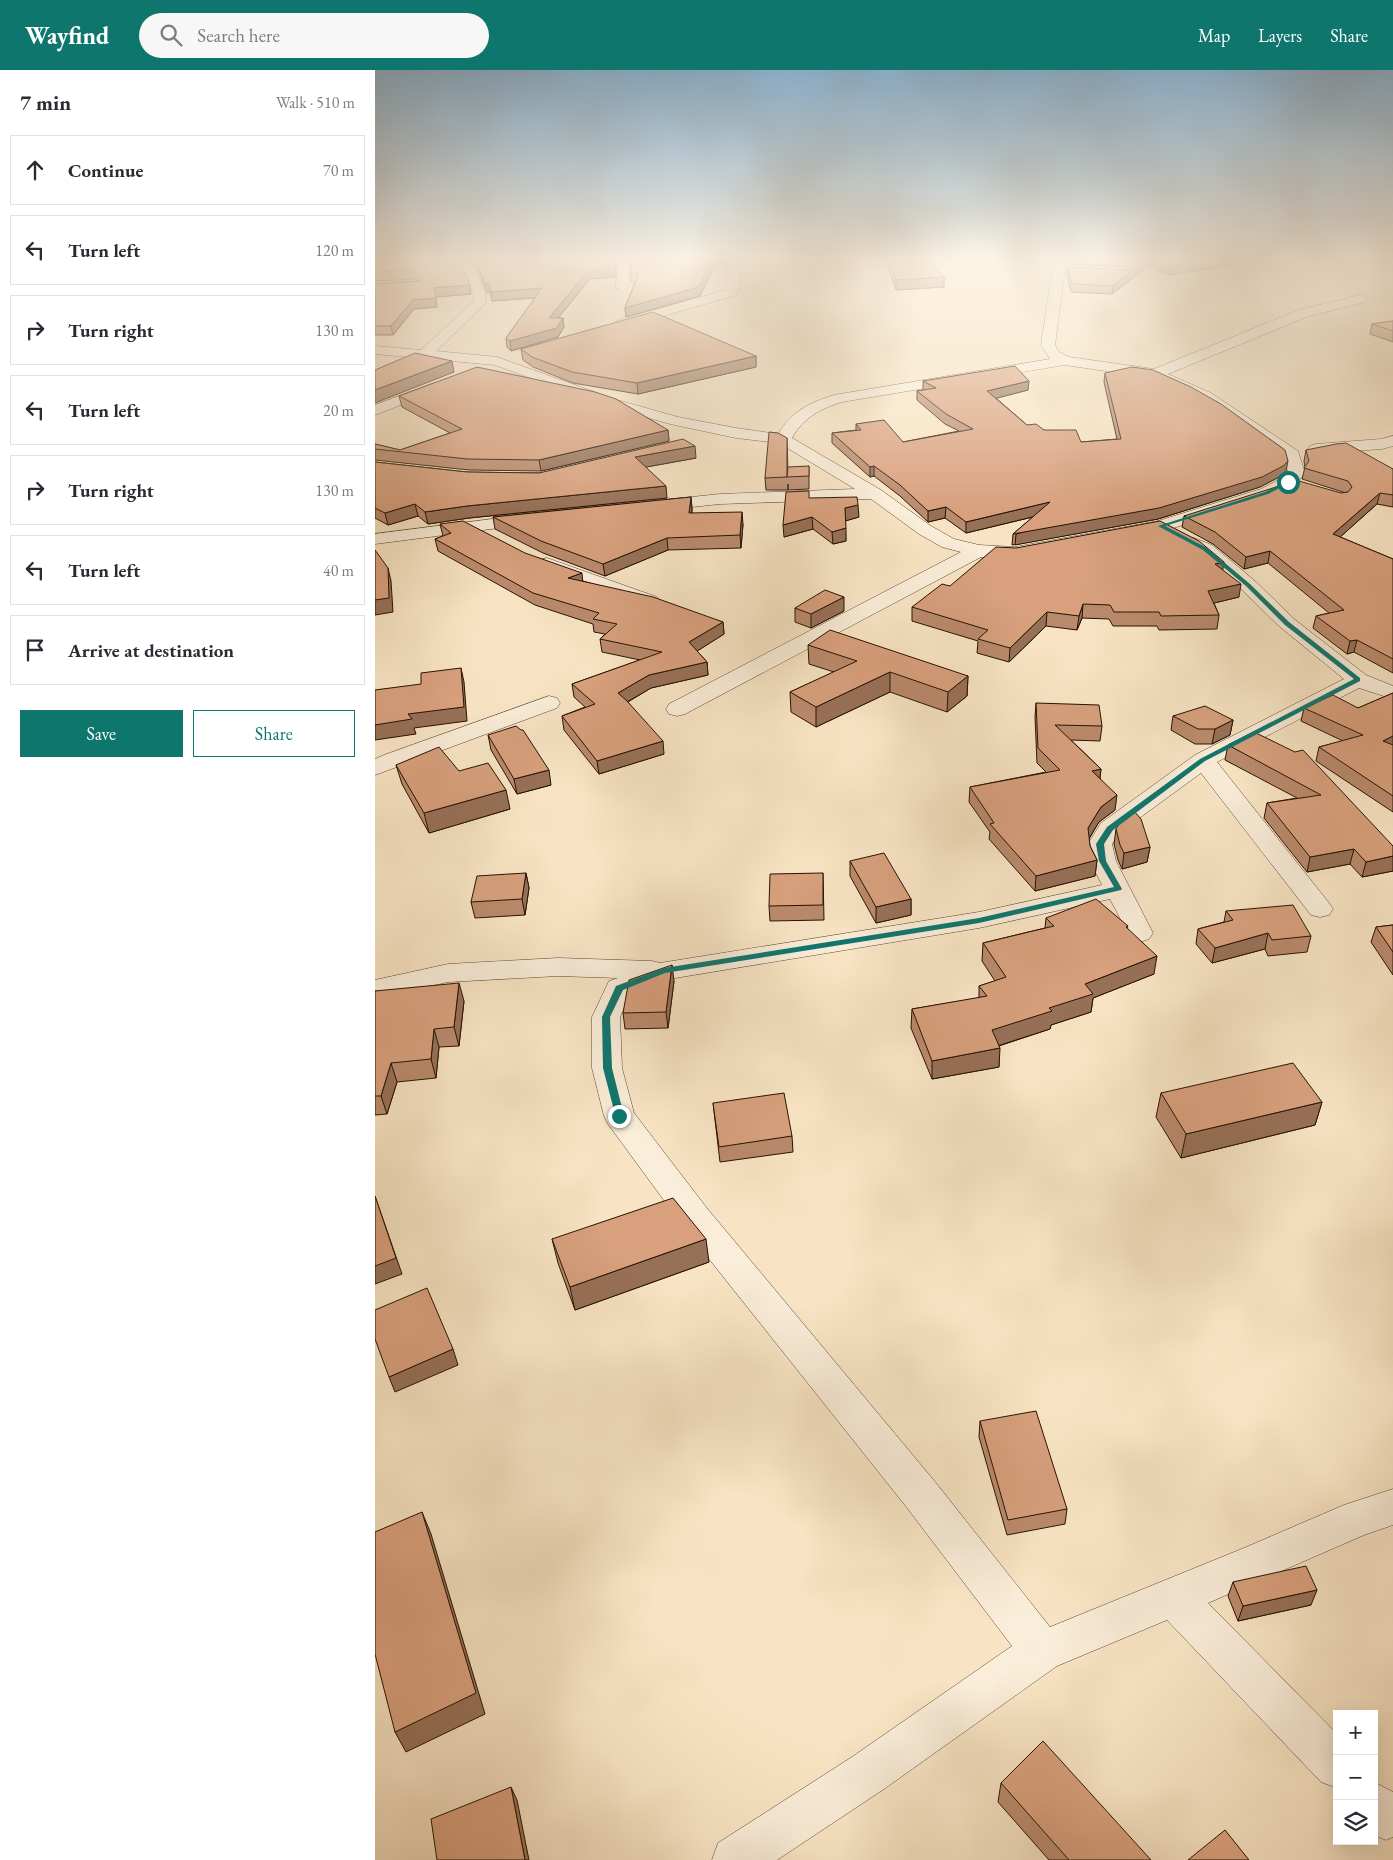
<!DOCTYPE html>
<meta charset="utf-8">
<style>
body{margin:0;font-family:"EB Garamond",serif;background:#f7f7f7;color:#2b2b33}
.controls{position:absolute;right:15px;bottom:15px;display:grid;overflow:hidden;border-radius:0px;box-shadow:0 5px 20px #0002}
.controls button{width:45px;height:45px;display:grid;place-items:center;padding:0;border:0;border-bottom:1px solid #e1e1e2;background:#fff;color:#2b2b33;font:25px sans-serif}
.stop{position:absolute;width:15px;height:15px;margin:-11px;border:4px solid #0f766e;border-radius:50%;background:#fff}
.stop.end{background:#0f766e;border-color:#fff;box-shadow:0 1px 5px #0008}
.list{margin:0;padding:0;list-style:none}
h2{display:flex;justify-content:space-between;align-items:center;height:65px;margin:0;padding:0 20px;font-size:21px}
h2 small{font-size:16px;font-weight:400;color:#7c7c81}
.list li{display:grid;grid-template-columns:32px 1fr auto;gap:15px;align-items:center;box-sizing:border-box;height:70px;margin:0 10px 10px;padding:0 10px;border:1px solid #e1e1e2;border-radius:0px}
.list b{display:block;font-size:19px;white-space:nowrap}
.list em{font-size:16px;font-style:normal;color:#7c7c81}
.actions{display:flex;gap:10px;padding:15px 20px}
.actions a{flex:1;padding:11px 0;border:1px solid #0f766e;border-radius:0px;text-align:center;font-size:18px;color:#0f766e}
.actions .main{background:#0f766e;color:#fff}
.icon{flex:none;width:28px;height:28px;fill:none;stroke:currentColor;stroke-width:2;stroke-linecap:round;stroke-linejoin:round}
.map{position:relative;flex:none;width:1018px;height:1790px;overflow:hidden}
header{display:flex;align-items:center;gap:30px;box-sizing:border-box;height:70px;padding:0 25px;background:#0f766e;color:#fff}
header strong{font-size:24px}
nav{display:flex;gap:28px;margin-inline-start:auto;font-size:18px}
.search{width:350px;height:45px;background:#f7f7f7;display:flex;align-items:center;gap:12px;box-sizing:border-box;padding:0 18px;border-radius:28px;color:#7c7c81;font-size:19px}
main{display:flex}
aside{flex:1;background:#fff}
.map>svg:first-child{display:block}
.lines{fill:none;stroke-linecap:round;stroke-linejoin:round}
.minor-casing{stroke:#5a4632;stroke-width:1}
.minor{fill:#faedd9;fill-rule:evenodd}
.wall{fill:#ba8a6c;stroke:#261202}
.shaded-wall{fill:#977058;stroke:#261202}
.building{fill:#d8a07d;stroke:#261202}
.route{fill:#0f766e}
</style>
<header>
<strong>Wayfind</strong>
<div class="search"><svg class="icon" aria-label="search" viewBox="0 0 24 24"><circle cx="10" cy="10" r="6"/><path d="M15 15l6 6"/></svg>Search here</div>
<nav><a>Map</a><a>Layers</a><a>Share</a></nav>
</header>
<main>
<aside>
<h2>7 min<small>Walk · 510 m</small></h2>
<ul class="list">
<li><svg class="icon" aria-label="ahead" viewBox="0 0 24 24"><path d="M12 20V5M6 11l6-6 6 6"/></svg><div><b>Continue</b></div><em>70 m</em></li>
<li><svg class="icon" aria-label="left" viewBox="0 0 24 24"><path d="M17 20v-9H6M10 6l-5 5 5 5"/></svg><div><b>Turn left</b></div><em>120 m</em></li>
<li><svg class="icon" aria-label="right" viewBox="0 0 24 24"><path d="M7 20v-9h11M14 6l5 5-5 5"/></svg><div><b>Turn right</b></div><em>130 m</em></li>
<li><svg class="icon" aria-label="left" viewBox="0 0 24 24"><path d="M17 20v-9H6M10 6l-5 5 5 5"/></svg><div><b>Turn left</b></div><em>20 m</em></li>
<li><svg class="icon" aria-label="right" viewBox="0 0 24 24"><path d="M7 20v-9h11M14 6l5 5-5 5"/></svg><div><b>Turn right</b></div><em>130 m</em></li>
<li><svg class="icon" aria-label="left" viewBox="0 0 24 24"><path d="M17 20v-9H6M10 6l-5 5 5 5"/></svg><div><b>Turn left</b></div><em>40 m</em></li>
<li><svg class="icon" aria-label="arrive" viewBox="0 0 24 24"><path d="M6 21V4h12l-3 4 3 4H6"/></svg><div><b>Arrive at destination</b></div></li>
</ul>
<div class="actions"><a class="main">Save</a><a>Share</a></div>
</aside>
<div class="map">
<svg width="1018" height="1790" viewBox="0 0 1018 1790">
<rect width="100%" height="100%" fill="#f8e4c4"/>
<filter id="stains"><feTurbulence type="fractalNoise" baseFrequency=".004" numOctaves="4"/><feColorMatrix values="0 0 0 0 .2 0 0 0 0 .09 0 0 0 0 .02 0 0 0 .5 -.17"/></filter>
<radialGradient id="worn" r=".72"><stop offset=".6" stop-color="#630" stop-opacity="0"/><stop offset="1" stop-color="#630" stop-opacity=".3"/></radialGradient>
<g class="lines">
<defs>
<g id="minor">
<path d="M85,190h12l14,36 -1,8 -49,47 61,6 117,42 64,18 58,11 42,6c14,-23 31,-31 56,-39l216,-36 -9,-14 13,-85h12l-11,85 4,7 10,5 85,12 145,-59 61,-15 7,4 -2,3 -56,14 -141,58 43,19 87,58 7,22 -11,13 -21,11 -106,33 -152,29 -34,-2 -296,157 -8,2 -8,-2 -3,-5 3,-5 292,-152 -19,-5 -23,-13 -48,-35 -151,5 -66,7 -6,-1 -3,-4 3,-4 6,-1 66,-7 135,-5 -76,-46 -43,-5 -66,-14 -66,-19 -109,-40 -120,-11v-8l46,4 51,-47 2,-7zM690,295l87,13 49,21 83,57 4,16 -6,6 -21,11 -103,32 -143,26 -36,-2 -25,-6 -23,-13 -50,-36 -89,-52c12,-21 28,-29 50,-36z"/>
<polygon points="243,190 255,190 253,218 247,222 241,218"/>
<polygon points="354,190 366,190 365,214 362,225 246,258 239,254 241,251 351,220"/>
<polygon points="59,313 64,314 66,317 64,320 0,345 0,335"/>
<polygon points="1018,366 1018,376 1007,379 941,384 935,382 933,379 935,376 941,374 1006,369"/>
<polygon points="157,444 163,445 166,449 163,453 0,474 0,464"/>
<polygon points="819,468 837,475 880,511 919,549 991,605 1018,616 1018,629 984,618 842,692 954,833 958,839 954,845 945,847 936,845 826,703 744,763 737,774 741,791 778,863 774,869 765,872 756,869 735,829 604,858 294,909 255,924 245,947 247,998 259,1043 331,1137 561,1413 675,1557 869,1478 969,1435 1018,1419 1018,1455 989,1465 833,1533 962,1664 962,1718 946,1712 792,1550 682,1596 509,1719 402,1790 337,1790 343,1773 477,1687 637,1576 533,1439 307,1155 233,1054 229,1046 217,998 217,947 234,911 243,908 183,906 73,912 0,928 0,910 73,894 183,888 277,891 285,893 604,842 727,815 715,791 713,774 726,753 820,685 969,609 905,557 866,519 823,483 813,478 810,474 813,470"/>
<polygon points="172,488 282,527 285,531 282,535 275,537 268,535 165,498 163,494 165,490"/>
<polygon points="174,626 182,628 185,633 182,638 0,705 0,689 9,685"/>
<polygon points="999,1712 1018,1722 1018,1767 1011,1770 999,1765"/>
</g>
</defs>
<use href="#minor" class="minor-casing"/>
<use href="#minor" class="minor"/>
</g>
<g class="wall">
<polygon points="0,190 85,190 96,224 60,227 62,237 39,239 18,265 0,265 0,214 43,211 41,209 0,211"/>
<polygon points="99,190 241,190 240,207 215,209 183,248 188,248 189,257 183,267 136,281 132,277 131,268 160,228 117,231 115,222 112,223"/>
<polygon points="255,190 352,190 351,195 339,197 325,226 251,247 250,238 260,212 256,212 255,197"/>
<polygon points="499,190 554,190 569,207 569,217 521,220 511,191 499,191"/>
<polygon points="692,190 886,190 794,205 773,196 737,224 696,222 692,205 692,197 752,200 754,199 751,197 692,194"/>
<polygon points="1018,251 1018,272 995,264 997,254"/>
<polygon points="146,279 381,286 381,297 263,324 198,313 158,297 148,290"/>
<polygon points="730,303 911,401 906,406 885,417 783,449 637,475 638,464 658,447 591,463 570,448 553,452 525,426 499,406 495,407 457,373 457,363 481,360 481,354 528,372 584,361 570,354 542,330 542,321 548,320 548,311 653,320 621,328 652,355 669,360 706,372 742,369 729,312"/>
<polygon points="24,326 293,360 294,371 166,401 94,400 0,390 0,374 25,380 75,363 27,337"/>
<polygon points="412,368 413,403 434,396 434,419 413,420 413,414 413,420 391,420 390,408"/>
<polygon points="931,380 1018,399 1018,437 1002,434 965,467 1018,489 1018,603 979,582 972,584 938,558 941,546 954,543 893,493 869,499 838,474 807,457 809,446 971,423 927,409 930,397 929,391"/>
<polygon points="321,388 270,397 292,428 94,448 53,454 43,446 13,455 0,448 0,392 92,402 164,403"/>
<polygon points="316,427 317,439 317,443 368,454 366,478 293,480 230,506 168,483 120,459 118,447"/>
<polygon points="434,428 484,447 470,451 471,471 458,474 438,459 409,467"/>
<polygon points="65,454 208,511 348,552 349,564 322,581 332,592 333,605 276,618 253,632 289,684 224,704 189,660 187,646 210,637 199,627 197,614 265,590 227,582 225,569 230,564 219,562 218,554 160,535 63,481 60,469 68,466"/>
<polygon points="849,492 847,500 864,527 839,533 844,545 842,559 784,560 782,556 738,556 734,549 707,548 702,560 671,556 634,592 602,583 603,571 537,551 537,537 575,516"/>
<polygon points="420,538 469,541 436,558 420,552"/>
<polygon points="433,575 593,606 592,626 572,642 515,622 441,657 416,642 415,622 459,602 434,594"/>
<polygon points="1018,623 1018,742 941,691 944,677 968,671 926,651 929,638 983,638"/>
<polygon points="661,633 727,656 725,671 696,670 726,699 725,708 740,740 724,752 714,769 715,776 722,790 720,806 660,821 614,769 615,762 594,732 595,717 671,702 662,693 660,647"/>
<polygon points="798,646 858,650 855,665 837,674 820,674 796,660"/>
<polygon points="879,662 1018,776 1018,801 987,807 975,794 932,802 889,748 892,733 922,728 850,690 853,675"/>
<polygon points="113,665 176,715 142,724 116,680"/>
<polygon points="21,695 84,701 135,739 54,763 27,714"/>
<polygon points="741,759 775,777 772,792 747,799 743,790 739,774"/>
<polygon points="475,791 536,829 536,845 501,853 475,806"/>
<polygon points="151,803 154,818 150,845 100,848 96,832"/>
<polygon points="448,803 449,850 395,851 394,836"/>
<polygon points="851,841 936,866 932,882 893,886 890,879 837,893 821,874 823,859 849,852"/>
<polygon points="671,848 753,856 752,858 779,904 718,928 716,942 676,955 675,959 624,976 624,997 557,1009 536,958 537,939 604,928 604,916 620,911 607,891 608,873 670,858"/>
<polygon points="1018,855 1018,905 996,872 1001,857"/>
<polygon points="299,911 293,958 250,959 248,943"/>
<polygon points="0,921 89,931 84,976 64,977 61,1008 22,1012 12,1044 0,1045"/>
<polygon points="786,1023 947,1032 940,1055 806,1088 781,1047"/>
<polygon points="338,1033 417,1066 418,1082 345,1092"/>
<polygon points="177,1169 334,1192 200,1240 183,1193"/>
<polygon points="605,1351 692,1439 690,1454 632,1465 604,1367"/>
<polygon points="858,1512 936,1535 863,1551 853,1526"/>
<polygon points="626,1713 776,1790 674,1790 623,1732"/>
</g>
<g class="shaded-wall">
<polygon points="240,190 241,190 240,207 215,209 176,257 174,248 214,200"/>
<polygon points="337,190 352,190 351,195 339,197 325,226 251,247 250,238"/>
<polygon points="771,190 773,190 773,196 737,224 738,216"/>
<polygon points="838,190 886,190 794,205 795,197"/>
<polygon points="933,190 942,190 933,193"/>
<polygon points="569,207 569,217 521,220 521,210"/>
<polygon points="114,213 115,222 112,223 110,214"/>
<polygon points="95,215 96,224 60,227 59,218"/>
<polygon points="167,218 169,227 117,231 116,222"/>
<polygon points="61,228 62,237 39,239 18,265 16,256 38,230"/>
<polygon points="188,248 189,257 183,267 136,281 135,271"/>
<polygon points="381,286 381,297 263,324 262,313"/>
<polygon points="77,291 79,302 0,333 0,320"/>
<polygon points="654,311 653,320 611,331 612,321"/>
<polygon points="293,360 294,371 166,401 164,390"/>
<polygon points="320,376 321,388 261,399 260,387"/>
<polygon points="913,391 911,401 906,406 885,417 783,449 640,475 641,464"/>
<polygon points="499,396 499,406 495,407 495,397"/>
<polygon points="291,416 292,428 94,448 53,454 50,442 92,436"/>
<polygon points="1005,423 1002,434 955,476 958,464"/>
<polygon points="316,427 317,439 315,455 314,443"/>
<polygon points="675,432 674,443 591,463 591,452"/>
<polygon points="40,434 43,446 13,455 10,443"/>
<polygon points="483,435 484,447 470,451 470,438"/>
<polygon points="571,437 570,448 553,452 553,441"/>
<polygon points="367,442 368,454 366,478 365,465"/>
<polygon points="437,447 438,459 409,467 408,455"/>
<polygon points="471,458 471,471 458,474 457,462"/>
<polygon points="292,468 293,480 230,506 228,494"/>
<polygon points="895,481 893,493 869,499 871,487"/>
<polygon points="849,492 847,505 840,494"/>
<polygon points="13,498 16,511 18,542 0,545 0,530"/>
<polygon points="207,503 208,515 193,508"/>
<polygon points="866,514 864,527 831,535 833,521"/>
<polygon points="469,527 469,541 436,558 436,544"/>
<polygon points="708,534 707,548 702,560 704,546"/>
<polygon points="672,542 671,556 634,592 635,578"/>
<polygon points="348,552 349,564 316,585 314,572"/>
<polygon points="982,570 979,582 972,584 975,571"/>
<polygon points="332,592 333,605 276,618 245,636 243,623 274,605"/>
<polygon points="86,598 89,612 92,651 39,658 41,664 0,670 0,655 33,644"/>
<polygon points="515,602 515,622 441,657 441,637"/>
<polygon points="593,606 592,626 572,642 573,622"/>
<polygon points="858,650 855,665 837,674 840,659"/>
<polygon points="1018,666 1018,678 1008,671"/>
<polygon points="288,671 289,684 224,704 222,691"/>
<polygon points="726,699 724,714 717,701"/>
<polygon points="174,700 176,715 142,724 139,709"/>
<polygon points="131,720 135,739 54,763 49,743"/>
<polygon points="742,725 740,740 724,752 711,773 713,758 726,737"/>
<polygon points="775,777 772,792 747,799 749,783"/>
<polygon points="979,779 975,794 932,802 935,787"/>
<polygon points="1018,786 1018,801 987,807 991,792"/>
<polygon points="722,790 720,806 660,821 661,806"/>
<polygon points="151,803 154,818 150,845 147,829"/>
<polygon points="536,829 536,845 501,853 501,837"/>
<polygon points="893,863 890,879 837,893 840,878"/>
<polygon points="782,886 779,904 718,928 716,942 676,955 675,959 616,978 617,960 674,938 710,914"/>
<polygon points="297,895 299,911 293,958 291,942"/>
<polygon points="84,913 89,931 84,976 79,957"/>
<polygon points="59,959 64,977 61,1008 56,989"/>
<polygon points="625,978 624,997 557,1009 557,991"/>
<polygon points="16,993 22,1012 12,1044 6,1026"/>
<polygon points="947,1032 940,1055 806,1088 811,1064"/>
<polygon points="0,1126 27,1204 0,1214"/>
<polygon points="331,1169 334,1192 200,1240 195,1217"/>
<polygon points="78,1279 83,1295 20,1322 14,1307"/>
<polygon points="47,1442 56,1464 110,1644 31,1682 20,1662"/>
<polygon points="942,1520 936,1535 863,1551 868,1536"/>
<polygon points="136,1717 142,1730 154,1790 150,1790"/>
</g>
<g class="building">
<polygon points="0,190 85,190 95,215 59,218 61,228 38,230 16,256 0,256 0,214 45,211 47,206 39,200 0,202"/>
<polygon points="101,190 240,190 239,199 214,200 174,248 188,248 182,258 135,271 131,268 167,218 116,222 114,213 110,214"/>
<polygon points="255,190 337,190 324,217 250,238 264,203 255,203 257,197 255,197"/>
<polygon points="514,190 554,190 569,207 521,210"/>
<polygon points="753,190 771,190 738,216 697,214 692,197 752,200 760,194"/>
<polygon points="779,190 838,190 795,197"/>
<polygon points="278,242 381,286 262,313 197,302 157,287 146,279"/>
<polygon points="1018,251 1018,261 997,254"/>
<polygon points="40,283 77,291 0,320 0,300"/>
<polygon points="640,296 654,311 612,321 652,355 661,354 669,360 701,360 706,372 746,369 730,303 757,297 778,300 816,317 846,334 910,380 913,391 908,396 887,407 784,438 638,464 675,432 591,452 571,437 553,441 525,415 499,396 495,397 457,363 486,360 481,354 509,350 528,372 598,359 571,344 542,321 561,318 548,311"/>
<polygon points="102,297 220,322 241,329 293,360 164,390 92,389 0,379 0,374 25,380 87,359 24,326"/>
<polygon points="394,362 403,363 412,368 412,407 390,408"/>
<polygon points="308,369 320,376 260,387 291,416 92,436 50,442 40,434 10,443 0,438 0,392 92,402 164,403"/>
<polygon points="971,373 1018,399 1018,425 1005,423 958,464 1018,489 1018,589 982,570 975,571 941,546 969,540 895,481 871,487 840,462 809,446 901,417 917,409 966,423 973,422 977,417 973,411 929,398 934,391 931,380 961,374"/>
<polygon points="434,396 434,406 412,407 413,397"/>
<polygon points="434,421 434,428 482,427 483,435 470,438 471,458 457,462 437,447 408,455 411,422"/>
<polygon points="316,427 314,443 367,442 365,465 292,468 228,494 166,471 118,447"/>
<polygon points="88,451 150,483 207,503 193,508 278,527 348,552 314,572 332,592 274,605 243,623 252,631 288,671 222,691 187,646 220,634 197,614 287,582 225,569 242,554 218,549 224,543 158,523 60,469 76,463 65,454"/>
<polygon points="785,451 824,471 849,492 840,494 866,514 833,521 844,545 786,546 784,542 739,542 735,535 708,534 704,546 672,542 635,578 603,569 613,560 537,537 567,514 575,516 621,477 641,478"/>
<polygon points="0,480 13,498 14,528 0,530"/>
<polygon points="450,520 469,527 436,544 420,538"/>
<polygon points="455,560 593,606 573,622 515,602 441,637 415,622 482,591 433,575"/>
<polygon points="86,598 89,637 33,644 37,649 0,655 0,620 46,614 46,603"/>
<polygon points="1018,623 1018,666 1008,671 1018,675 1018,726 944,677 988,665 929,638 958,625 983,638"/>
<polygon points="661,633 724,635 727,656 680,655 726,699 717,701 742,725 726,737 713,758 715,776 722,790 661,806 615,754 619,753 595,717 685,700 663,678"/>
<polygon points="830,636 858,650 840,659 823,659 798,646"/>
<polygon points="141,656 146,660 148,660 174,700 139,709 113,665"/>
<polygon points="879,662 920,682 928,680 1018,776 1018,786 991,792 979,779 935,787 892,733 946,725 853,675"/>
<polygon points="64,677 84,701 113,693 131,720 49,743 21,695"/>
<polygon points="759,741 766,749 775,777 749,783 745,775 741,759 747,749"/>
<polygon points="509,783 536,829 501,837 475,791"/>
<polygon points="151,803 147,829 96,832 102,806"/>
<polygon points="448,803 448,835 394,836 395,804"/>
<polygon points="721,829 753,856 751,857 782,886 710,914 718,924 674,938 677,941 617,960 625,978 557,991 537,939 612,926 604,916 631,907 608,873 679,856 671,848"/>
<polygon points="918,835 936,866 897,870 893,863 840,878 823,859 858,850 851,841"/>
<polygon points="1018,855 1018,882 1001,857"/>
<polygon points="297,895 291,942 248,943 254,910"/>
<polygon points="84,913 79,957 59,959 56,989 16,993 6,1026 0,1026 0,921"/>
<polygon points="918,993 947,1032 811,1064 786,1023"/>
<polygon points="409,1023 417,1066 344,1077 338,1033"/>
<polygon points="0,1126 21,1188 0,1196"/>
<polygon points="298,1128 331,1169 195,1217 177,1169"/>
<polygon points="52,1218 78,1279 14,1307 0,1269 0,1240"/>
<polygon points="661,1341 692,1439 633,1450 605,1351"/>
<polygon points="47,1442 101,1623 20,1662 0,1584 0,1462"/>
<polygon points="931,1496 942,1520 868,1536 858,1512"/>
<polygon points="668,1671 776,1790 694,1790 626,1713"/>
<polygon points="136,1717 150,1790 62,1790 56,1749"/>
<polygon points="850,1760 874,1790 813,1790"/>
</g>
<linearGradient id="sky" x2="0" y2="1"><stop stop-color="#8cb7d8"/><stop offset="0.43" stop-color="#fcf3e4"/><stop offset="1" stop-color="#fcf3e4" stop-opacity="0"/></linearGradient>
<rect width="1018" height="440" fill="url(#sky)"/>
<polygon class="route" points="912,411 916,412 893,424 790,456 832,478 875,514 914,552 985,608 985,611 830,691 738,760 729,774 731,791 747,819 746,820 604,853 290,903 248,920 235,947 237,998 249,1046 247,1048 241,1048 228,998 227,947 241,916 289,898 604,848 739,817 724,791 721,774 732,757 825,689 979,609 910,555 871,516 828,480 783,456 890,422"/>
<rect width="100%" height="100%" filter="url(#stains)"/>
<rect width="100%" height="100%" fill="url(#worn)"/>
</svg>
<div class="controls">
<button>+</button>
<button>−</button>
<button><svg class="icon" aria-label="layers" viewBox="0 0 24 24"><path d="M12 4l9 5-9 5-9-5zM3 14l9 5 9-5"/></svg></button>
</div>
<div class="stop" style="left:913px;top:412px"></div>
<div class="stop end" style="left:244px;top:1046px"></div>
</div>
</main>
